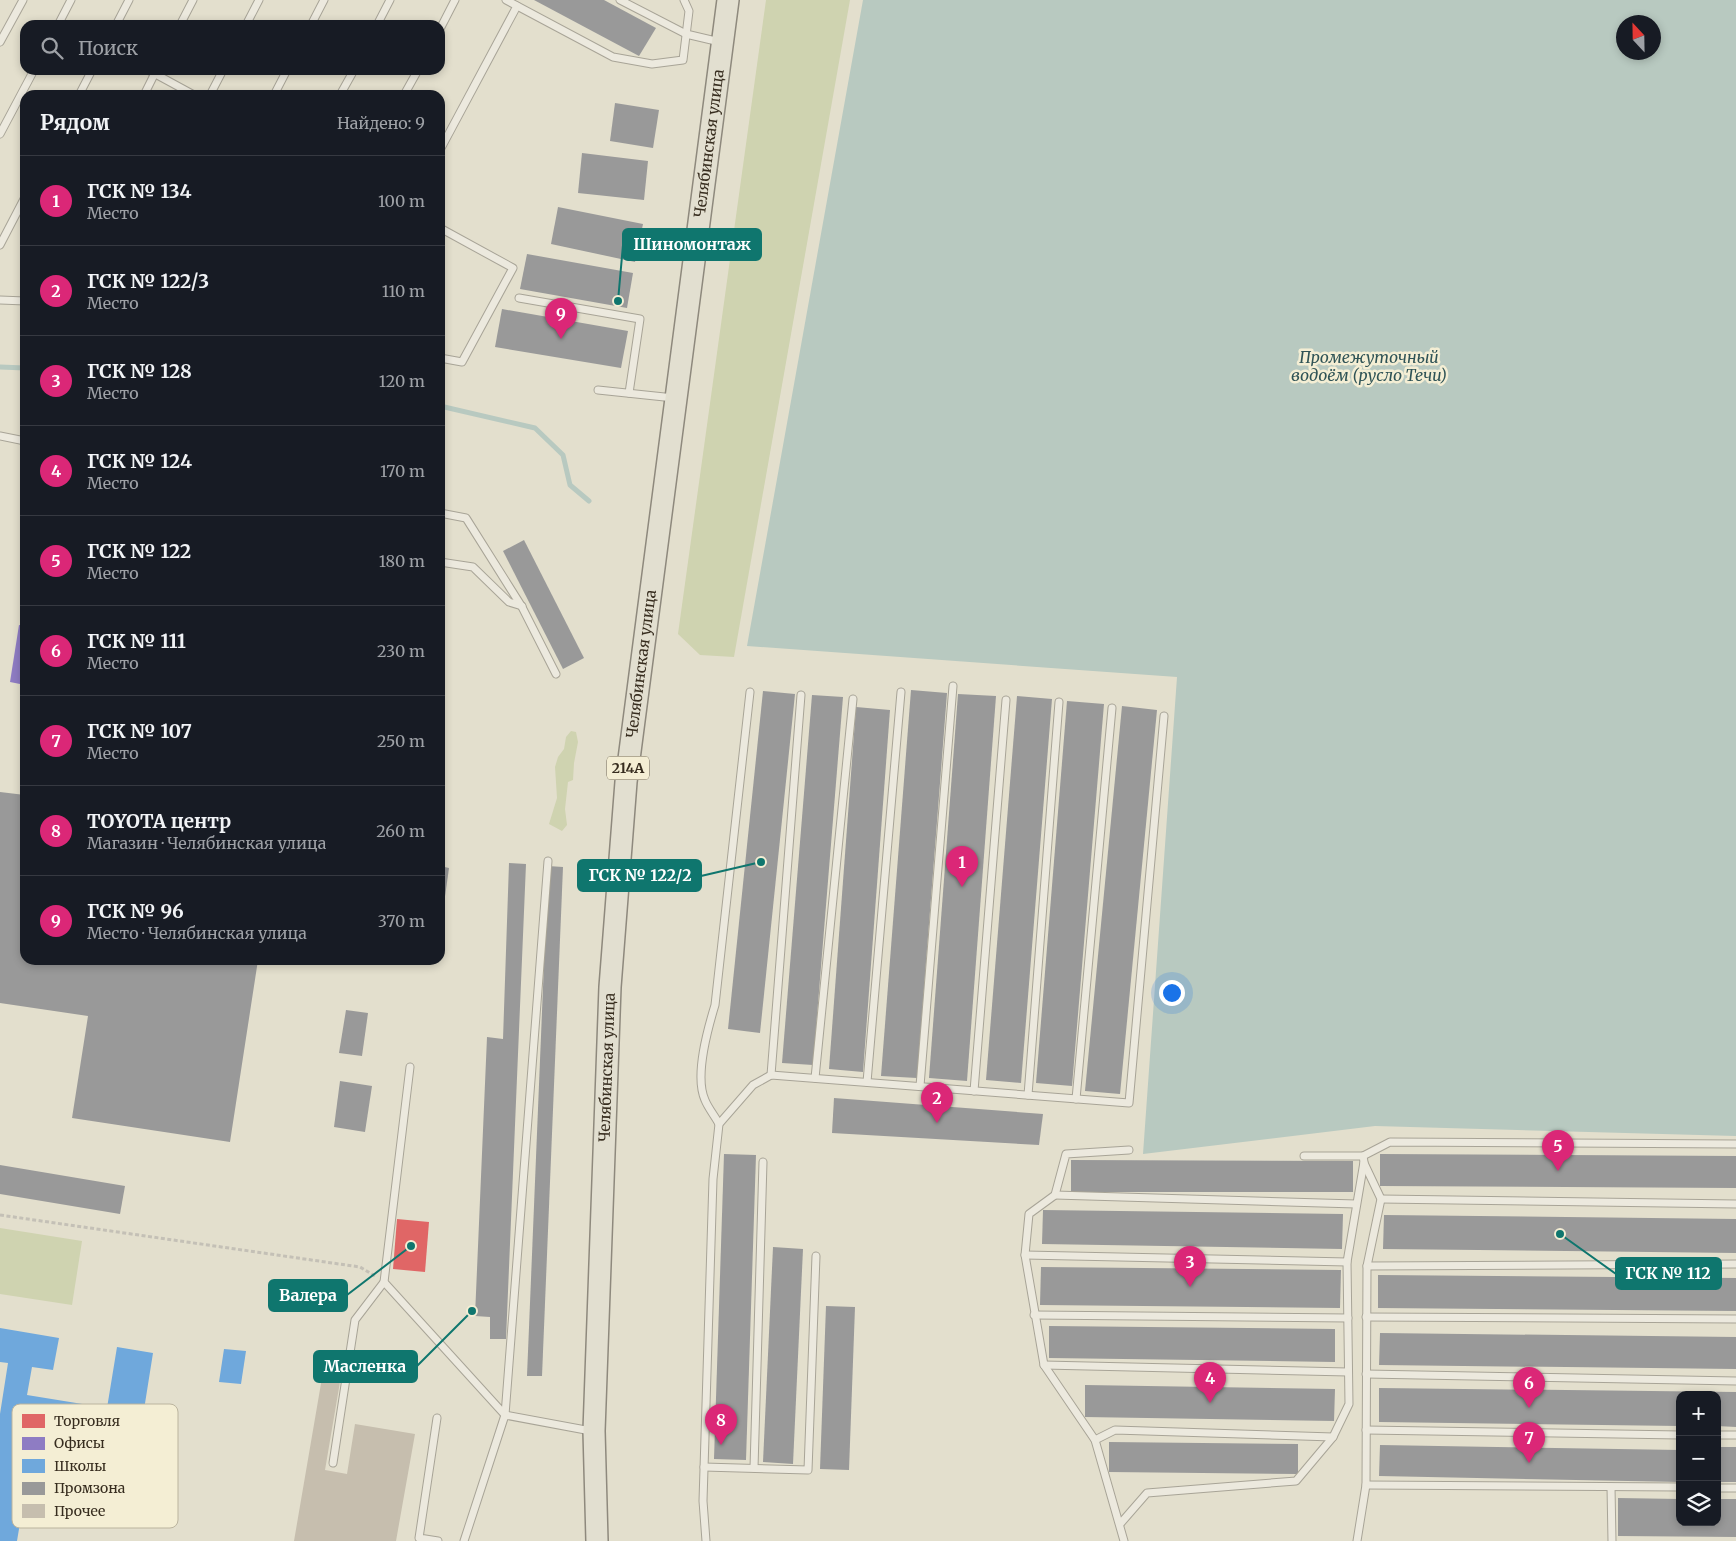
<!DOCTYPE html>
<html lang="ru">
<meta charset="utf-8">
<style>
body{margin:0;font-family:Merriweather,serif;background:#242831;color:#f1f3f6}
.controls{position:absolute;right:15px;bottom:15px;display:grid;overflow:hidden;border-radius:10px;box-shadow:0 2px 8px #0003}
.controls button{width:45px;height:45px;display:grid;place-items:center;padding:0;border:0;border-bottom:1px solid #363941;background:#171b24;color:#f1f3f6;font:25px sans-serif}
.compass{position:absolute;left:1616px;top:15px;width:45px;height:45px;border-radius:50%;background:#171b24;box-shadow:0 2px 8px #0003;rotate:338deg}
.you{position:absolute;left:1171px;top:992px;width:18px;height:18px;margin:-12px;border:4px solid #fff;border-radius:50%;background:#1a73e8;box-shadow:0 0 0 8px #1a73e833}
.badge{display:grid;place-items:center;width:32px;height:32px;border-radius:50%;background:#db2777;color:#fff;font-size:16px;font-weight:700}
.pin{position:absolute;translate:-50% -41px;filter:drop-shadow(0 1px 2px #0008)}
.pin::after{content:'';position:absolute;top:26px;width:18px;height:15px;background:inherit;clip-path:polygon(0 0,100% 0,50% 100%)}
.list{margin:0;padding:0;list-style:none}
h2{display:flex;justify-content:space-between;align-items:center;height:65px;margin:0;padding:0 20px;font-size:21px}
h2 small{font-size:16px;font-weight:400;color:#9ea1a6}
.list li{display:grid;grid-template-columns:32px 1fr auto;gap:15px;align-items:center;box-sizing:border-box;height:90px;padding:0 20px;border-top:1px solid #363941}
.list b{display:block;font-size:19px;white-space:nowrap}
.list p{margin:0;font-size:16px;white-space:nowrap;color:#9ea1a6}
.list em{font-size:16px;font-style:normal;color:#9ea1a6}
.icon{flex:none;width:28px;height:28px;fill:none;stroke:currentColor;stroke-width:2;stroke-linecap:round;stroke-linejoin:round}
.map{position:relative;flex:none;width:1736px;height:1541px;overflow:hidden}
.search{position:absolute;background:#171b24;box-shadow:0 2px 8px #0003;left:20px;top:20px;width:425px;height:55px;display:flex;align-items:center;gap:12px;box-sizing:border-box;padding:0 18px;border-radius:15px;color:#9ea1a6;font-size:19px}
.panel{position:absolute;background:#171b24;box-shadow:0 2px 8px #0003;left:20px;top:90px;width:425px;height:875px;border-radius:15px}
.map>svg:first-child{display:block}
.green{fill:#cfd3b0}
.water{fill:#b8c9c0;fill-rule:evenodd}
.shops{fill:#e06666}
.offices{fill:#8e7cc3}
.schools{fill:#6fa8dc}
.industry{fill:#999}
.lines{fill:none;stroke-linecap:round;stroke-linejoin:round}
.stream{stroke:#b8c9c0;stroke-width:5}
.building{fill:#c6beae}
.service-casing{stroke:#a8a497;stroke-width:9}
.primary-casing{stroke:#8e897d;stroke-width:24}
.path{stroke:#c4c0b6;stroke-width:3;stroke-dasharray:4 2.5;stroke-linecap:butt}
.service{stroke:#ece9de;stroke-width:7}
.primary{stroke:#e2dfd0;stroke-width:21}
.labels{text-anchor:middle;stroke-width:5;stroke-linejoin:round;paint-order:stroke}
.shield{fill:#f4eed4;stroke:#706755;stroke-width:1}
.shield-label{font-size:14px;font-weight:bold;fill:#372d1f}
.street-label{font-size:15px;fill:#372d1f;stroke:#f4eed4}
.water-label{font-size:16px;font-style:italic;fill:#2f5356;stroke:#f4eed4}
.key{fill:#f4eed4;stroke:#bbb49e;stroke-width:1}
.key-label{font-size:14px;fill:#372d1f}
.leader{fill:none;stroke:#0f766e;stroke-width:2}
.callout-dot{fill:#0f766e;stroke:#f4eed4;stroke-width:2}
.callout{fill:#0f766e;stroke:#0f766e;stroke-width:2}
.callout-label{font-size:16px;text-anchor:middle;font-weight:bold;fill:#fff}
</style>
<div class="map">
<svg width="1736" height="1541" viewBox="0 0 1736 1541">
<rect width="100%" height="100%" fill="#e3dfcd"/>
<g class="green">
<polygon points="766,0 850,0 734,657 700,655 678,634"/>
<polygon points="571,731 576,732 578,742 574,763 573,780 568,782 565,809 567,825 562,831 549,824 557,798 555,767 558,757 564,749 566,737"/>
<polygon points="0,1228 82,1241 72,1305 0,1294"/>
</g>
<path class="water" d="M863,0h873v1136l-361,-10 -232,28 34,-477 -430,-31zM1624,22h30v30h-30z"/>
<polygon class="shops" points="397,1219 429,1222 425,1272 393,1269"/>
<polygon class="offices" points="19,625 25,626 25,685 10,682"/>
<g class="schools">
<polygon points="0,1328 59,1338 53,1370 32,1367 27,1395 107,1408 117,1347 153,1353 126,1523 91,1517 103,1444 35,1433 17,1541 0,1541 0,1414 8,1363 0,1362"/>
<polygon points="224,1349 246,1351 241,1384 219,1382"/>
</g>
<g class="industry">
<polygon points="534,0 604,0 656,28 639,56"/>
<polygon points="615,103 659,110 653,148 610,141"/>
<polygon points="582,153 648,161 644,200 578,193"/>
<polygon points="558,207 643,224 635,262 551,244"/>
<polygon points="527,254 633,273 627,308 520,289"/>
<polygon points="502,309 628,331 621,368 495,347"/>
<polygon points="524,540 584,658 563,669 503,551"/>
<polygon points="911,690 947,693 917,1078 881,1076"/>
<polygon points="763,691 795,694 760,1033 728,1029"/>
<polygon points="958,694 996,696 967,1081 929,1078"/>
<polygon points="812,695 843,697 813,1065 782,1063"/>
<polygon points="1017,696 1052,699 1021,1083 986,1080"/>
<polygon points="1067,701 1104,704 1072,1086 1036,1083"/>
<polygon points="1122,706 1157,710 1120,1094 1085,1091"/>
<polygon points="856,707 890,710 863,1072 829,1069"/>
<polygon points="0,792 25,795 25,960 258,960 230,1142 72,1118 88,1016 0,1003"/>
<polygon points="509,863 526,864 506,1339 490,1339 490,1317 475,1316 487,1037 503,1039"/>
<polygon points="440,866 449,868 441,925 440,925"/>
<polygon points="548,866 563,867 542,1376 527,1376"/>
<polygon points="346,1010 368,1013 362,1056 339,1053"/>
<polygon points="340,1081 372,1086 365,1132 334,1127"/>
<polygon points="834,1098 1043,1114 1039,1145 832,1133"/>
<polygon points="724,1154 756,1155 746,1460 714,1459"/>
<polygon points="1380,1154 1736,1156 1736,1188 1380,1186"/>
<polygon points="1071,1160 1353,1161 1353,1192 1071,1192"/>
<polygon points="0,1165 125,1186 120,1214 0,1194"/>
<polygon points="1043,1210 1343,1214 1342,1249 1042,1244"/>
<polygon points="1384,1215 1736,1219 1736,1253 1383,1249"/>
<polygon points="773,1247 803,1249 793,1464 763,1462"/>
<polygon points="1041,1267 1341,1270 1340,1308 1040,1305"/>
<polygon points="1378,1275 1736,1278 1736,1311 1378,1308"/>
<polygon points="826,1306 855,1307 849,1470 820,1469"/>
<polygon points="1049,1326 1335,1329 1335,1362 1049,1358"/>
<polygon points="1380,1333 1736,1337 1736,1369 1379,1365"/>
<polygon points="1085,1385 1335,1389 1334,1421 1085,1417"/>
<polygon points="1379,1388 1736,1392 1736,1427 1717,1426 1717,1395 1680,1395 1680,1426 1379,1422"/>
<polygon points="1109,1442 1298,1444 1298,1474 1109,1472"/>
<polygon points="1380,1445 1680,1450 1680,1482 1379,1476"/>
<rect x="1717" y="1447" width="19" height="35"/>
<polygon points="1618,1498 1680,1499 1680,1522 1717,1522 1717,1499 1736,1499 1736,1537 1618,1536"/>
</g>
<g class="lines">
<g class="stream">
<polyline points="0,367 25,368"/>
<polyline points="440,406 535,428 563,455 570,485 589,501"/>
</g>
</g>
<polygon class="building" points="324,1366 342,1370 325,1470 347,1474 355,1424 415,1434 396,1541 294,1541"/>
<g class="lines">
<defs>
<g id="service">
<polyline points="506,0 613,57 652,64 683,60 689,11 684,0"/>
<polyline points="620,0 686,34 720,42"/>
<polyline points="58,25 71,0"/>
<polyline points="116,25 129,0"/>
<polyline points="180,25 193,0"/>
<polyline points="246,25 259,0"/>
<polyline points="311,25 324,0"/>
<polyline points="377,25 390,0"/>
<polyline points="440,29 455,0"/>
<polyline points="0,42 23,0"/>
<polyline points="148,70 194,95"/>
<polyline points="79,95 92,70"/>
<polyline points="144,95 156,71"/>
<polyline points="210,95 223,70"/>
<polyline points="274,95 287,70"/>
<polyline points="340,95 354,70"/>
<polyline points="404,95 418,70"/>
<polyline points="0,134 34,70"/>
<polyline points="440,150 517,6"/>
<polyline points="440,228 513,268 462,362 440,358"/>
<polyline points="0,245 25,197"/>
<polyline points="519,298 640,319 629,393"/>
<polyline points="0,300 25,301"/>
<polyline points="598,390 674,398"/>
<polyline points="0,436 25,441"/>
<polyline points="440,513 466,518 522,607 556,674"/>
<polyline points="440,562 473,567 509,602 522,606"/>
<polyline points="410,1067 384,1282 505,1415 548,861"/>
<polyline points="771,1075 801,695"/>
<polyline points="815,1078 853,699"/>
<polyline points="867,1082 901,692"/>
<polyline points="920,1086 953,686"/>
<polyline points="974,1091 1006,700"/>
<polyline points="1028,1095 1059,702"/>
<polyline points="1076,1099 1112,708"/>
<path d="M719,1124c-4,-8 -11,-16 -14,-24 -11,-24 3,-72 10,-95l35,-313"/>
<polyline points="1363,1156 1390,1142 1736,1144"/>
<polyline points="1055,1195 1356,1204"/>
<polyline points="1381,1199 1736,1204"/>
<polyline points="1025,1255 1347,1262"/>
<polyline points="1367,1266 1736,1264"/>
<polyline points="1034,1315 1348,1318"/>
<polyline points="1366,1317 1736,1319"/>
<polyline points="1044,1365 1348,1372"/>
<polyline points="1366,1374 1736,1381"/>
<polyline points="437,1418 419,1538 438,1541"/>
<polyline points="1366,1430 1680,1435"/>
<polyline points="1717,1435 1736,1435"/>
<polyline points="1095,1440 1115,1430 1333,1437"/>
<polyline points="333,1463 355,1320 384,1282"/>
<polyline points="704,1467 808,1470 816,1256"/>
<polyline points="754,1468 763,1162"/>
<polyline points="1366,1485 1680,1487"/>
<polyline points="1611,1487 1612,1541"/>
<polyline points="1717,1488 1736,1488"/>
<polyline points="1120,1524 1147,1493 1296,1481 1333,1437 1349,1404 1347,1262 1364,1162 1363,1156 1304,1156"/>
<polyline points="464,1541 505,1415 591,1431"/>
<polyline points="706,1541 703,1501 713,1179 719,1124 753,1085 771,1075 1129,1103 1164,716"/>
<polyline points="1124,1541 1095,1440 1044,1365 1025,1255 1029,1214 1055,1195 1066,1154 1129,1150"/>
<polyline points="1357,1541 1366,1485 1367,1266 1381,1199 1364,1163"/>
</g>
<g id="primary">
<path id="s1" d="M597,1541l-3,-110 16,-444 16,-205 102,-782"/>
</g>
</defs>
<use href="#service" class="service-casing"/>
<use href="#primary" class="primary-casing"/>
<polyline class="path" points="0,1215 360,1267 375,1276"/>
<use href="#service" class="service"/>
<use href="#primary" class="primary"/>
</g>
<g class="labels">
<rect class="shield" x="607" y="756.5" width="42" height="23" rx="4"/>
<g class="shield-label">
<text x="628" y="773">214А</text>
</g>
<g class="street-label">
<text dy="5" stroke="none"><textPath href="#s1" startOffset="1404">Челябинская улица</textPath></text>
<text dy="5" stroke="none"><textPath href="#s1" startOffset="879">Челябинская улица</textPath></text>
<text dy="5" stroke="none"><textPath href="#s1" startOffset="474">Челябинская улица</textPath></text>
</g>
<g class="water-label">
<text x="1369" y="363">Промежуточный<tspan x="1369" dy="18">водоём (русло Течи)</tspan></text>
</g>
</g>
<rect x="12" y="1404" width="166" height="124" rx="8" class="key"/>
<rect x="22" y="1414" width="23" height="14" fill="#e06666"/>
<rect x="22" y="1437" width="23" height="13" fill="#8e7cc3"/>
<rect x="22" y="1459" width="23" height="14" fill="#6fa8dc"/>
<rect x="22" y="1482" width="23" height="13" fill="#999"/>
<rect x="22" y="1504" width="23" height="14" fill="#c6beae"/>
<g class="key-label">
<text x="54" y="1426">Торговля</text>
<text x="54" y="1448">Офисы</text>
<text x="54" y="1471">Школы</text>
<text x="54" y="1493">Промзона</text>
<text x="54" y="1516">Прочее</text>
</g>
<path class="leader" d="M618 301L623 245M761 862L701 876M1560 1234L1616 1274M411 1246L347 1295M472 1311L417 1366"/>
<g class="callout-dot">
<circle cx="618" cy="301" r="5"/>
<circle cx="761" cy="862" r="5"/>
<circle cx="1560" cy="1234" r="5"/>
<circle cx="411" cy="1246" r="5"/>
<circle cx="472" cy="1311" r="5"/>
</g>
<g class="callout">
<rect x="623" y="229" width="138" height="31" rx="5"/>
<rect x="578" y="860" width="123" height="31" rx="5"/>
<rect x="1616" y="1258" width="105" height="31" rx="5"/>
<rect x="269" y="1280" width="78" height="31" rx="5"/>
<rect x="314" y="1351" width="103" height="31" rx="5"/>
</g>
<g class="callout-label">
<text x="692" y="250">Шиномонтаж</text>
<text x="640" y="881">ГСК № 122/2</text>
<text x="1668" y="1279">ГСК № 112</text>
<text x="308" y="1301">Валера</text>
<text x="365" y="1372">Масленка</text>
</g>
</svg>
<div class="controls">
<button>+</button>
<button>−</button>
<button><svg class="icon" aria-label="layers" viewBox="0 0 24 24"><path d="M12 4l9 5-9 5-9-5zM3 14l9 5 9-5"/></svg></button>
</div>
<svg class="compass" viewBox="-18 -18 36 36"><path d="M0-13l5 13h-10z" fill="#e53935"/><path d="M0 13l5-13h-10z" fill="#9ea1a6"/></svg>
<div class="you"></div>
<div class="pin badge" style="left:962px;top:887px">1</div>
<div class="pin badge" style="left:937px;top:1123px">2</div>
<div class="pin badge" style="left:1190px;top:1287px">3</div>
<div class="pin badge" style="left:1210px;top:1403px">4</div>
<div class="pin badge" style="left:1558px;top:1171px">5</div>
<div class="pin badge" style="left:1529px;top:1408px">6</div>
<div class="pin badge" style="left:1529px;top:1463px">7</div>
<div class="pin badge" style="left:721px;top:1445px">8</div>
<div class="pin badge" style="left:561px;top:339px">9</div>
<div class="search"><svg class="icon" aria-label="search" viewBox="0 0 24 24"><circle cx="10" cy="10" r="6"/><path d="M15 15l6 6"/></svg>Поиск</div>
<section class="panel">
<h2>Рядом<small>Найдено: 9</small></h2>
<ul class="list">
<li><span class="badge">1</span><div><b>ГСК № 134</b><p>Место</p></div><em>100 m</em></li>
<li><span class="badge">2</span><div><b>ГСК № 122/3</b><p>Место</p></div><em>110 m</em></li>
<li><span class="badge">3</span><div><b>ГСК № 128</b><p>Место</p></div><em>120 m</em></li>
<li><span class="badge">4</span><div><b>ГСК № 124</b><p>Место</p></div><em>170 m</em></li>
<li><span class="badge">5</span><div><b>ГСК № 122</b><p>Место</p></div><em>180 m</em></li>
<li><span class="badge">6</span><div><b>ГСК № 111</b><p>Место</p></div><em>230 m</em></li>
<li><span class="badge">7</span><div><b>ГСК № 107</b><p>Место</p></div><em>250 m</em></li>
<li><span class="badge">8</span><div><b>TOYOTA центр</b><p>Магазин · Челябинская улица</p></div><em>260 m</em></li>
<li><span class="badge">9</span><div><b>ГСК № 96</b><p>Место · Челябинская улица</p></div><em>370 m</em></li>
</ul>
</section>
</div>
